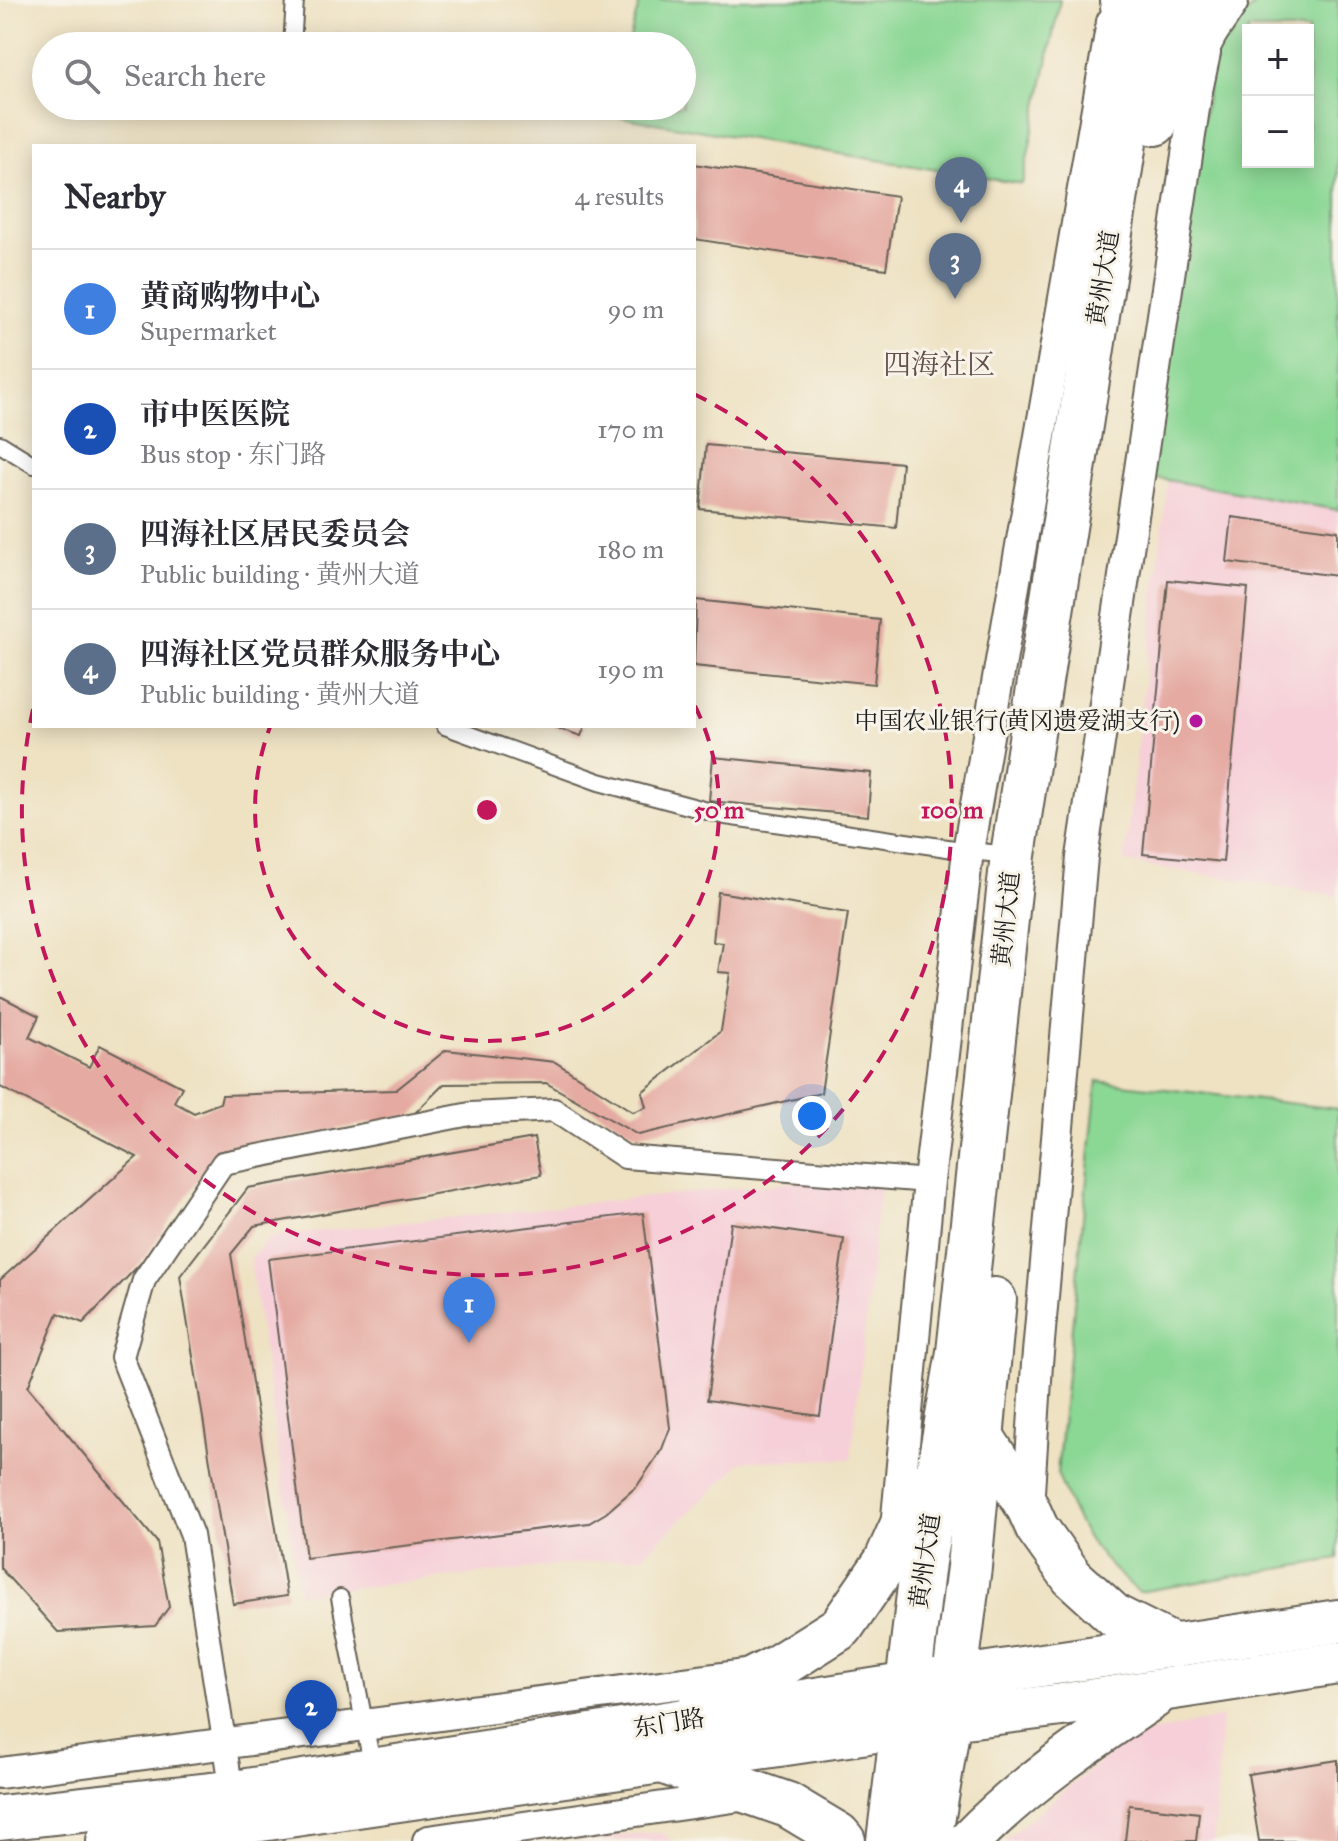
<!DOCTYPE html>
<meta charset="utf-8">
<style>
body{margin:0;font-family:"IM FELL Great Primer","Noto Serif SC",serif;background:#f7f7f7;color:#2b2b33}
.controls{position:absolute;right:24px;top:24px;display:grid;overflow:hidden;border-radius:0px;box-shadow:0 4px 20px #0003}
.controls button{width:72px;height:72px;display:grid;place-items:center;padding:0;border:0;border-bottom:2px solid #e1e1e2;background:#fff;color:#2b2b33;font:40px sans-serif}
.you{position:absolute;left:812px;top:1116px;width:28px;height:28px;margin:-20px;border:6px solid #fff;border-radius:50%;background:#1a73e8;box-shadow:0 0 0 12px #1a73e833}
.badge{display:grid;place-items:center;width:52px;height:52px;border-radius:50%;background:#0b8043;color:#fff;font-size:26px;font-weight:700}
.pin{position:absolute;translate:-50% -66px;filter:drop-shadow(0 2px 4px #0008)}
.pin::after{content:'';position:absolute;top:42px;width:28px;height:24px;background:inherit;clip-path:polygon(0 0,100% 0,50% 100%)}
.list{margin:0;padding:0;list-style:none}
h2{display:flex;justify-content:space-between;align-items:center;height:104px;margin:0;padding:0 32px;font-size:34px}
h2 small{font-size:26px;font-weight:400;color:#7c7c81}
.list li{display:grid;grid-template-columns:52px 1fr auto;gap:24px;align-items:center;box-sizing:border-box;height:120px;padding:0 32px;border-top:2px solid #e1e1e2}
.list b{display:block;font-size:30px;white-space:nowrap}
.list p{margin:0;font-size:26px;white-space:nowrap;color:#7c7c81}
.list em{font-size:26px;font-style:normal;color:#7c7c81}
.icon{flex:none;width:44px;height:44px;fill:none;stroke:currentColor;stroke-width:2;stroke-linecap:round;stroke-linejoin:round}
.map{position:relative;flex:none;width:1338px;height:1841px;overflow:hidden}
.search{position:absolute;background:#fff;box-shadow:0 4px 20px #0003;left:32px;top:32px;width:664px;height:88px;display:flex;align-items:center;gap:20px;box-sizing:border-box;padding:0 28px;border-radius:44px;color:#7c7c81;font-size:30px}
.panel{position:absolute;background:#fff;box-shadow:0 4px 20px #0003;left:32px;top:144px;width:664px;height:584px;border-radius:0px}
.map>svg:first-child{display:block}
.built{fill:#f6cfd8}
.green{fill:#8bd794;stroke:#547a58;stroke-width:2;fill-rule:evenodd}
.building{fill:#e5aba3}
.lines{fill:none;stroke-linecap:round;stroke-linejoin:round}
.service-casing{stroke:#666156;stroke-width:20}
.pedestrian-casing{stroke:#666156;stroke-width:26}
.minor-casing{stroke:#666156;stroke-width:34}
.secondary-casing{stroke:#666156;stroke-width:46}
.primary-casing{stroke:#666156;stroke-width:48}
.service{stroke:#fff;stroke-width:16}
.pedestrian{stroke:#fff;stroke-width:22}
.minor{stroke:#fff;stroke-width:30}
.secondary{stroke:#fff;stroke-width:42}
.primary{stroke:#fff;stroke-width:44}
.ring{fill:none;stroke:#c2185b;stroke-width:4;stroke-dasharray:14 10}
.poi-dot{fill:#b5179e;stroke:#f7f3e8;stroke-width:3}
.labels{text-anchor:middle;stroke-width:6;stroke-linejoin:round;paint-order:stroke}
.street-label{font-size:24px;fill:#1c1c1c;stroke:#f7f3e8}
.poi-label{font-size:24px;fill:#1c1c1c;stroke:#f7f3e8;text-anchor:end}
.quarter-label{font-size:28px;fill:#624e4b;stroke:#f7f3e8}
.centre{fill:#c2185b;stroke:#f7f3e8;stroke-width:4}
.ring-label{font-size:24px;text-anchor:middle;font-weight:bold;fill:#c2185b;stroke:#f7f3e8;stroke-width:6;stroke-linejoin:round;paint-order:stroke}
</style>
<div class="map">
<svg width="1338" height="1841" viewBox="0 0 1338 1841">
<rect width="100%" height="100%" fill="#f7f3e8"/>
<filter id="ink" filterUnits="userSpaceOnUse"><feTurbulence type="fractalNoise" baseFrequency=".0125" numOctaves="2"/><feDisplacementMap in="SourceGraphic" scale="16" xChannelSelector="R" yChannelSelector="G"/><feConvolveMatrix kernelMatrix="1 2 1 2 8 2 1 2 1" color-interpolation-filters="sRGB"/></filter>
<filter id="wash" filterUnits="userSpaceOnUse"><feTurbulence type="fractalNoise" baseFrequency=".006" numOctaves="4" result="noise"/><feDisplacementMap in="SourceGraphic" scale="32" xChannelSelector="R" yChannelSelector="G"/><feGaussianBlur stdDeviation="1.8" result="paint"/><feColorMatrix in="noise" values="0 0 0 0 0 0 0 0 0 0 0 0 0 0 0 0 0 1.4 0 .05"/><feComposite in="paint" operator="in"/></filter>
<g filter="url(#wash)">
<rect width="100%" height="100%" fill="#eee2c3"/>
<g class="built">
<polygon points="1168,480 1338,510 1338,896 1124,862"/>
<polygon points="832,1178 880,1186 851,1459 743,1461 643,1556 299,1594 250,1259 271,1236"/>
<polygon points="1222,1717 1214,1841 1003,1841 1129,1738"/>
<polygon points="660,1832 672,1841 571,1840"/>
</g>
<g class="green">
<polygon points="640,0 1060,0 1022,184 594,113 595,106 682,106 682,46 628,46"/>
<path d="M1260,0h78v510l-195,-34 73,-433zM1248,30h60v132h-60z"/>
<path d="M1097,1081l241,28v450l-199,33c-47,-39 -60,-62 -82,-119z"/>
</g>
<g id="blocks">
<g class="building">
<polygon points="334,32 408,44 407,46 332,46"/>
<polygon points="548,106 589,106 587,114"/>
<polygon points="694,164 897,196 886,269 694,239"/>
<polygon points="706,445 902,463 896,528 700,509"/>
<polygon points="1232,517 1338,531 1338,576 1227,562"/>
<polygon points="1168,580 1248,588 1223,862 1143,854"/>
<polygon points="696,600 880,620 874,684 694,666"/>
<polygon points="551,726 585,726 581,736"/>
<polygon points="713,757 871,773 868,816 709,801"/>
<polygon points="718,892 848,913 821,1093 638,1135 546,1083 444,1084 413,1115 217,1152 141,1263 83,1323 58,1313 28,1387 157,1542 169,1607 155,1626 58,1632 0,1568 0,1280 137,1157 0,1087 0,996 39,1016 29,1037 89,1067 100,1045 182,1087 174,1102 194,1113 220,1103 222,1095 396,1090 446,1050 555,1062 633,1112 646,1107 642,1092 721,1031 730,973 718,972 723,943 713,942"/>
<polygon points="534,1138 541,1175 254,1226 231,1254 287,1596 233,1604 180,1276 248,1188"/>
<polygon points="643,1213 670,1428 662,1449 637,1486 606,1513 589,1523 306,1558 268,1259"/>
<polygon points="731,1223 844,1239 820,1416 707,1400"/>
<polygon points="1338,1760 1338,1841 1259,1841 1248,1774"/>
<polygon points="1129,1805 1199,1813 1196,1841 1125,1841"/>
</g>
</g>
</g>
<g filter="url(#ink)">
<use href="#blocks" fill-opacity="0" stroke="#666156" stroke-width="2"/>
<g class="lines">
<defs>
<g id="service">
<polyline points="292,46 295,0"/>
<polyline points="0,444 34,465"/>
<polyline points="445,726 599,782 726,816 968,851 1012,855"/>
<polyline points="340,1598 373,1769"/>
</g>
<polyline id="pedestrian" points="232,1792 192,1535 122,1357 144,1280 223,1163 470,1114 554,1110 625,1157 929,1181"/>
<g id="minor">
<polyline points="1028,1508 1037,1364 1082,857 1196,95 1205,53"/>
<polyline points="897,1517 929,1181 968,851 1112,22"/>
<polyline points="0,1773 744,1675"/>
<polyline points="428,1841 747,1795"/>
</g>
<g id="secondary">
<polyline points="1121,0 1125,23 1126,70"/>
<polyline points="1167,105 1207,30 1227,0"/>
<polyline points="981,1434 1028,1508 1037,1528 1072,1577 1115,1616 1175,1646"/>
<polyline points="955,1678 1338,1621"/>
<polyline points="949,1719 1062,1705 1338,1663"/>
<path d="M969,1841c54,-56 121,-101 185,-144"/>
</g>
<g id="primary">
<polyline points="1155,123 1182,0"/>
<polyline points="701,1706 776,1668 841,1627 886,1562 920,1486"/>
<polyline points="670,1764 788,1805 838,1835 843,1841"/>
<polyline points="0,1818 247,1791 935,1681"/>
<polyline points="109,1841 930,1722"/>
<polyline points="889,1841 923,1562 959,1352 1013,855 1138,53 1150,0"/>
<polyline points="929,1841 952,1700 969,1567 994,1300"/>
</g>
</defs>
<use href="#service" class="service-casing"/>
<use href="#pedestrian" class="pedestrian-casing"/>
<use href="#minor" class="minor-casing"/>
<use href="#secondary" class="secondary-casing"/>
<use href="#primary" class="primary-casing"/>
<use href="#service" class="service"/>
<use href="#pedestrian" class="pedestrian"/>
<use href="#minor" class="minor"/>
<use href="#secondary" class="secondary"/>
<use href="#primary" class="primary"/>
</g>
</g>
<g class="ring">
<path d="M695 706A232 232 0 1 1 270 727"/>
<path d="M694 394A465 465 0 1 1 34 705"/>
</g>
<circle class="poi-dot" cx="1196" cy="721" r="8"/>
<g class="labels">
<g class="street-label">
<text transform="translate(1103 278) rotate(-81)" y="8">黄州大道</text>
<text transform="translate(1006 919) rotate(-84)" y="8">黄州大道</text>
<text transform="translate(925 1561) rotate(-82)" y="8">黄州大道</text>
<text transform="translate(669 1723) rotate(-9)" y="8">东门路</text>
</g>
<g class="poi-label">
<text x="1180" y="729">中国农业银行(黄冈遗爱湖支行)</text>
</g>
<g class="quarter-label">
<text x="939" y="374">四海社区</text>
</g>
</g>
<circle cx="487" cy="810" r="12" class="centre"/>
<g class="ring-label">
<text x="719" y="818">50 m</text>
<text x="952" y="818">100 m</text>
</g>
</svg>
<div class="controls">
<button>+</button>
<button>−</button>
</div>
<div class="you"></div>
<div class="pin badge" style="left:469px;top:1343px;background:#3f7fe0">1</div>
<div class="pin badge" style="left:311px;top:1746px;background:#1a4fb4">2</div>
<div class="pin badge" style="left:955px;top:299px;background:#5c6f8a">3</div>
<div class="pin badge" style="left:961px;top:223px;background:#5c6f8a">4</div>
<div class="search"><svg class="icon" aria-label="search" viewBox="0 0 24 24"><circle cx="10" cy="10" r="6"/><path d="M15 15l6 6"/></svg>Search here</div>
<section class="panel">
<h2>Nearby<small>4 results</small></h2>
<ul class="list">
<li><span class="badge" style="background:#3f7fe0">1</span><div><b>黄商购物中心</b><p>Supermarket</p></div><em>90 m</em></li>
<li><span class="badge" style="background:#1a4fb4">2</span><div><b>市中医医院</b><p>Bus stop · 东门路</p></div><em>170 m</em></li>
<li><span class="badge" style="background:#5c6f8a">3</span><div><b>四海社区居民委员会</b><p>Public building · 黄州大道</p></div><em>180 m</em></li>
<li><span class="badge" style="background:#5c6f8a">4</span><div><b>四海社区党员群众服务中心</b><p>Public building · 黄州大道</p></div><em>190 m</em></li>
</ul>
</section>
</div>
